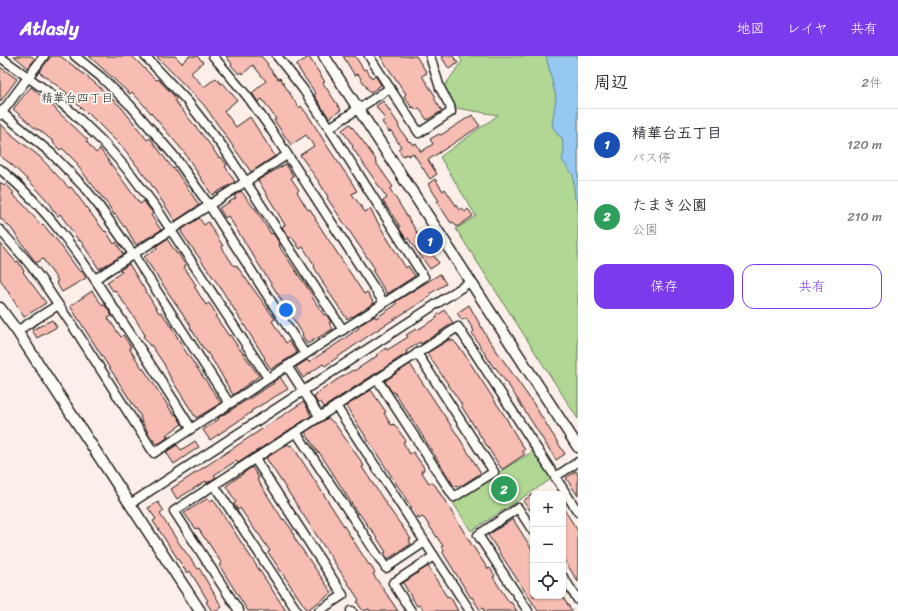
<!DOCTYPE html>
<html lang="ja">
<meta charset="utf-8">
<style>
body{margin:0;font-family:Sriracha,"Klee One",sans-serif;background:#f7f7f7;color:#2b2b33}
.controls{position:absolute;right:12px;bottom:12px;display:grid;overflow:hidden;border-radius:8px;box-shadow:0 1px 3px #0004}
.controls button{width:36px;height:36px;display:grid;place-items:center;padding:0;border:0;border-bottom:1px solid #e1e1e2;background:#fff;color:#2b2b33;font:20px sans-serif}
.you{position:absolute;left:286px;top:254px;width:14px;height:14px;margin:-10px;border:3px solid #fff;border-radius:50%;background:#1a73e8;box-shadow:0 0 0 6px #1a73e833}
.badge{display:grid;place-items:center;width:26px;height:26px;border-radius:50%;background:#7c3aed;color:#fff;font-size:13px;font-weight:700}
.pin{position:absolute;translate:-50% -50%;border:2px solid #fff;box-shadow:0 1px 4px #0006}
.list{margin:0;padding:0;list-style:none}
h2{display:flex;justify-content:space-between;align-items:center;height:52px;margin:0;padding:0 16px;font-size:17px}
h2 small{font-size:13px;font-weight:400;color:#7c7c81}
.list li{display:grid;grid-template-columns:26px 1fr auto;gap:12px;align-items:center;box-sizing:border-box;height:72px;padding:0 16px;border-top:1px solid #e1e1e2}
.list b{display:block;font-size:15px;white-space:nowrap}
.list p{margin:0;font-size:13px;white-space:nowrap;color:#7c7c81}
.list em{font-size:13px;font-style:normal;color:#7c7c81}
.actions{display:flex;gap:8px;padding:12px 16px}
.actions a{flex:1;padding:9px 0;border:1px solid #7c3aed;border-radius:12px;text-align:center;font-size:14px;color:#7c3aed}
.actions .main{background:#7c3aed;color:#fff}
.icon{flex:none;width:22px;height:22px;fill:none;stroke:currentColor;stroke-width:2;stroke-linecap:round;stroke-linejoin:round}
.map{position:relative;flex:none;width:578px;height:555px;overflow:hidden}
header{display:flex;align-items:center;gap:24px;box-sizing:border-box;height:56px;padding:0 20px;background:#7c3aed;color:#fff}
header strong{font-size:19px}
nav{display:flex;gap:22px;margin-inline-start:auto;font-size:14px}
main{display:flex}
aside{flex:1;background:#fff}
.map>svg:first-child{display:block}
.green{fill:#b0d894;stroke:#667a58}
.water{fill:#95c9f3;stroke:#65849d}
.building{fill:#f7bcb2;stroke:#1c1c1c}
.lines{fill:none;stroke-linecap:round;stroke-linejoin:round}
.minor-casing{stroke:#1c1c1c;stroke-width:11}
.tertiary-casing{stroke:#1c1c1c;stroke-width:13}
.minor{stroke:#fdfcf7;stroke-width:8}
.tertiary{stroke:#fdfcf7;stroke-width:10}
.labels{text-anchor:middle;stroke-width:3.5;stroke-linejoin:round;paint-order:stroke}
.neighbourhood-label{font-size:12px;fill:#1c1c1c;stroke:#fdfcf7}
</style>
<header>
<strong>Atlasly</strong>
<nav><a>地図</a><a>レイヤ</a><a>共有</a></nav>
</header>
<main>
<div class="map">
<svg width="578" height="555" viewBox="0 0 578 555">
<rect width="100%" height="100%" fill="#fcefe9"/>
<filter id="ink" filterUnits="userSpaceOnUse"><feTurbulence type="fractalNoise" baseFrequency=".025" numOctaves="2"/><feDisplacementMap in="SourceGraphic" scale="8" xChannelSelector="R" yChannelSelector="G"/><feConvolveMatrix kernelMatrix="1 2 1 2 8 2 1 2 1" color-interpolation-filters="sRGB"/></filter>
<g filter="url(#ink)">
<g class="green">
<polygon points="459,0 578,0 578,363 456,173 476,160 440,101 498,59 456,52 444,31 462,5"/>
<polygon points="535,394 553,422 471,475 452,445"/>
</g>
<polygon class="water" points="546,0 578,0 578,148 575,143 573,119 562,104 564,96 562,81 559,80 552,70 556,41"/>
<g class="building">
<polygon points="14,0 31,0 35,3 28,12"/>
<polygon points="51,0 60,0 71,8 95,27 122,52 147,84 150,82 173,113 174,112 199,149 175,165 147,122 146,122 125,94 88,57 87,58 75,46 74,47 65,39 67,37 39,16"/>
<polygon points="89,0 132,0 156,24 158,23 176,42 175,45 208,86 219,102 221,101 227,109 225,110 235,126 212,139 184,96 150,56 132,36 130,38"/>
<polygon points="156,0 175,0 182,7 189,0 197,0 203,6 191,17 204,31 216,22 221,28 223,27 237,44 224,55 236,71 250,61 275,100 251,116 204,49"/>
<polygon points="226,0 261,0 268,8 267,9 278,23 280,22 299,52 301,50 310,62 329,93 349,122 357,135 352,138 365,156 370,153 384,177 406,212 408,210 415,220 387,238 372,214 375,213 327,142 328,141 319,126 300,99 314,90 306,79 291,89 274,64 276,63 262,43 258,46 252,37 266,25 253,9 243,18 242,16 239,18 231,9 232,8"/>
<polygon points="343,0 355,0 364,14 366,13 372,22 375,19 381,29 370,37 358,18 355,20"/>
<polygon points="380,0 416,0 427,17 422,20 436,41 434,42 442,55 427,64 419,52 416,54 414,51 412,52 404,40 406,38"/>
<polygon points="441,0 453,0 458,7 449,13"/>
<polygon points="309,1 325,26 323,27 341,54 329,62 314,39 316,38 296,9"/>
<polygon points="0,11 17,23 0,46"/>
<polygon points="31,31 56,53 56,54 88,84 86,85 96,97 100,93 140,148 144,145 148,151 153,157 151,159 161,174 136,189 125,170 124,171 115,158 114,159 109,150 77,109 78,108 62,92 60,94 53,87 54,86 38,73 37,74 13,53"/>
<polygon points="383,45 399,69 398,70 409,86 410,85 413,89 416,87 421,96 433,88 430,83 439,78 441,79 472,59 480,70 428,104 437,118 430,123 413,97 408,100 407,98 403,100 398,93 401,91 391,75 389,76 382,66 385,63 376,50"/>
<polygon points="0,68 12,78 12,79 39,100 69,132 71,131 105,176 106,175 114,188 116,186 123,198 123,199 99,213 80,184 79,185 60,158 58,160 50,150 51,149 36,132 11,108 0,100"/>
<polygon points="350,68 367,91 376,104 375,105 393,131 390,133 417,176 416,176 439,207 430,213 408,182 406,183 399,172 400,171 383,145 387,142 352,91 353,90 342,74"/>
<polygon points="286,108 293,120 291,122 299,134 297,136 308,154 310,153 316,163 315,163 364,238 367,236 374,247 352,261 352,260 347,263 322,226 323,226 314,211 315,210 303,191 300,193 292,181 289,182 282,171 285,169 258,124"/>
<polygon points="435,123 443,135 445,133 459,154 462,152 465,156 468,153 473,160 457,171 453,166 451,167 437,146 439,145 428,128"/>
<polygon points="0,126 4,130 6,128 14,137 12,138 23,148 41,169 43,168 55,183 56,183 80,216 82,215 86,222 62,236 56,226 58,225 43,203 36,207 11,172 0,162"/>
<polygon points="241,135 254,152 255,152 271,178 273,177 280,188 279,189 281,193 313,240 312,241 324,259 326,258 331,266 329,267 333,273 307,288 302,279 303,278 228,160 225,162 219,152 236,142 234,140"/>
<polygon points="199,162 204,169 208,166 223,190 221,190 234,210 236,209 275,263 272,265 286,287 289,285 297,297 271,313 264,303 265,302 220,231 181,176 182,175 181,174"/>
<polygon points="167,183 177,198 178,197 186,210 184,211 196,229 194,230 206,249 209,247 217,259 215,260 229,280 230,279 240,294 240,293 259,320 233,339 217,311 204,292 203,292 190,271 191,270 144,201 157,192 156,190"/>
<polygon points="0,187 16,206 18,205 24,215 23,216 46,247 24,261 0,223"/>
<polygon points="129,208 159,257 161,256 171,270 184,293 221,347 196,362 170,321 164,308 151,289 150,290 143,280 145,279 136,264 115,234 113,235 107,226 122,216 120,214"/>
<polygon points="440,218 446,228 429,238 431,240 374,276 325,310 323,308 303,322 296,311 307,304 309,306 341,285 359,272 358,270 375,260 376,262 397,248 395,246"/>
<polygon points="92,235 103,250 105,249 110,257 112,260 108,262 121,281 123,279 131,291 129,292 142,312 143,312 174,359 176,358 182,368 166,379 168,381 160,387 156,388 149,378 140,362 141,361 70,250"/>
<polygon points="469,249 487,281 533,347 565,398 556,404 511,333 495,311 494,312 480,290 472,277 474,275 466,262 462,264 457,257"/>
<polygon points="445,254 453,267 421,288 420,286 406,295 407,297 404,299 324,351 321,346 318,348 314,341 317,339 316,338 338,323 353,314 354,315 377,300 376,299 386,292 387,294 408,281 406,279 416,273 417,274 437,262 436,260"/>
<polygon points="52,264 57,271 37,282 32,274"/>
<polygon points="450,283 451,285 453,284 463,296 506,362 512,373 525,394 522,395 525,398 503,413 501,412 462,351 462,349 427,297"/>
<polygon points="410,308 458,380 481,417 461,430 461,429 456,431 455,429 454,430 410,360 394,336 392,336 386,327 385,325"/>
<polygon points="280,321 288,333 251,355 252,356 210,384 203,374 219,363 218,362 274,327 273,326"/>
<polygon points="371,334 386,356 384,357 391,369 394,368 404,382 405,385 403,386 410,398 413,396 423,410 424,414 421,415 429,427 431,426 435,429 472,489 488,513 490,512 495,520 493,521 505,540 510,547 511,546 517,555 484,555 483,552 480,554 472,541 471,542 443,497 444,494 441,491 443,490 424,462 423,462 422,461 419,463 346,350"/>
<polygon points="303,346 305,347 311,360 238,407 236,405 214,419 216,421 207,427 206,425 177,443 171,433"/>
<polygon points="328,362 335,368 359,402 364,410 362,411 391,455 411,483 409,484 411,488 388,503 384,497 386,496 371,473 370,473 359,457 358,458 332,416 319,396 318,397 305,376"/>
<polygon points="195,385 199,391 174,408 166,396 177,389 181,394"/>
<polygon points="288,388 290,390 292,389 369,509 370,508 375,517 373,518 398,555 370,555 369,553 363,555 357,546 359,544 266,402"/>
<polygon points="252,411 259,422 257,423 278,456 283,464 284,463 292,474 295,483 332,537 307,554 274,505 268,496 270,495 258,477 257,477 240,452 238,454 234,448 236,446 226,430"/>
<polygon points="576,415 578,419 578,440 566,422"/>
<polygon points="533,438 533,458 523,445"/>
<polygon points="208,442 210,445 213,443 286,555 248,555 219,509 222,508 206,483 205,483 198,472 196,473 184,457"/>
<polygon points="158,446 164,455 160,458 179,487 198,513 199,512 222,551 217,555 212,555 206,546 208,545 190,515 187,517 153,465 156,463 148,452"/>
<polygon points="563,452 578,475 578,526 563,502"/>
<polygon points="513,463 533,495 533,540 562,540 572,555 538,555 488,479"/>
<polygon points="428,510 447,541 448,540 451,542 458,555 424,555 420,549 417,550 403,527"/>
</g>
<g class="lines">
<defs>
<g id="minor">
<polyline points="75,0 101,21 131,50 175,101 209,149 305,298"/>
<polyline points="145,0 188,46 223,91 343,274"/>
<polyline points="213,0 247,40 270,72 384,247"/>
<polyline points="369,0 419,77 451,56 450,50 440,32 430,0"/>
<polyline points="0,1 47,35 73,57 103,86 131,118 157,153 268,322"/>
<polyline points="0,55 52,98 84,131 99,150 133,198 229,347"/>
<polyline points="0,59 44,0"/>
<polyline points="329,72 390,32"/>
<path d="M0,113c50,41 85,94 120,149 24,36 48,73 71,110"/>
<polyline points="0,174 28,206 41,223 80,281 154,397 424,221 329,72 303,33 277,0"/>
<polyline points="95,223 287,99"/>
<polyline points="17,275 58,249"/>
<polyline points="287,310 320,361"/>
<polyline points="377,323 454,441 494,416 417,297"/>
<polyline points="296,376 386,512 425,486 336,350"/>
<polyline points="255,403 343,539 319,555"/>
<polyline points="555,421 578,406"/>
<polyline points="214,429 297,555"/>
<polyline points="130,448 470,226"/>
<polyline points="425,486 434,500"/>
<polyline points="563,521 578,544"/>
<polyline points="239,555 174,455 458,271 578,456"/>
<polyline points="351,555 352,555"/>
<polyline points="411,555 393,527 434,500 470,555"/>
<polyline points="528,555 478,479 518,452 533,475"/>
</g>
<g id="tertiary">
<polyline points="324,0 578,391"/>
<polyline points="0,252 17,275 200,555"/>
</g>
</defs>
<use href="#minor" class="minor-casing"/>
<use href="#tertiary" class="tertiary-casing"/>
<use href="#minor" class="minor"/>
<use href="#tertiary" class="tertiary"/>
</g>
</g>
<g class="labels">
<g class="neighbourhood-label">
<text x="77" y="46">精華台四丁目</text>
</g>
</g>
</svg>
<div class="controls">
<button>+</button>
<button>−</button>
<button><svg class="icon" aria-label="locate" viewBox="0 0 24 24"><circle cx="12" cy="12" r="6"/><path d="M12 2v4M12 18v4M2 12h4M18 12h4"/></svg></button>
</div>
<div class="you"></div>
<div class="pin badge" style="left:430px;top:185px;background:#1a4fb4">1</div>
<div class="pin badge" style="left:504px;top:433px;background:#2e9e5b">2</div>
</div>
<aside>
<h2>周辺<small>2件</small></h2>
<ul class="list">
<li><span class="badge" style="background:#1a4fb4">1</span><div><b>精華台五丁目</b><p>バス停</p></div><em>120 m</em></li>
<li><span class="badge" style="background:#2e9e5b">2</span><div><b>たまき公園</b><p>公園</p></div><em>210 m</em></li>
</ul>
<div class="actions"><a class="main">保存</a><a>共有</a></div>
</aside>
</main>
